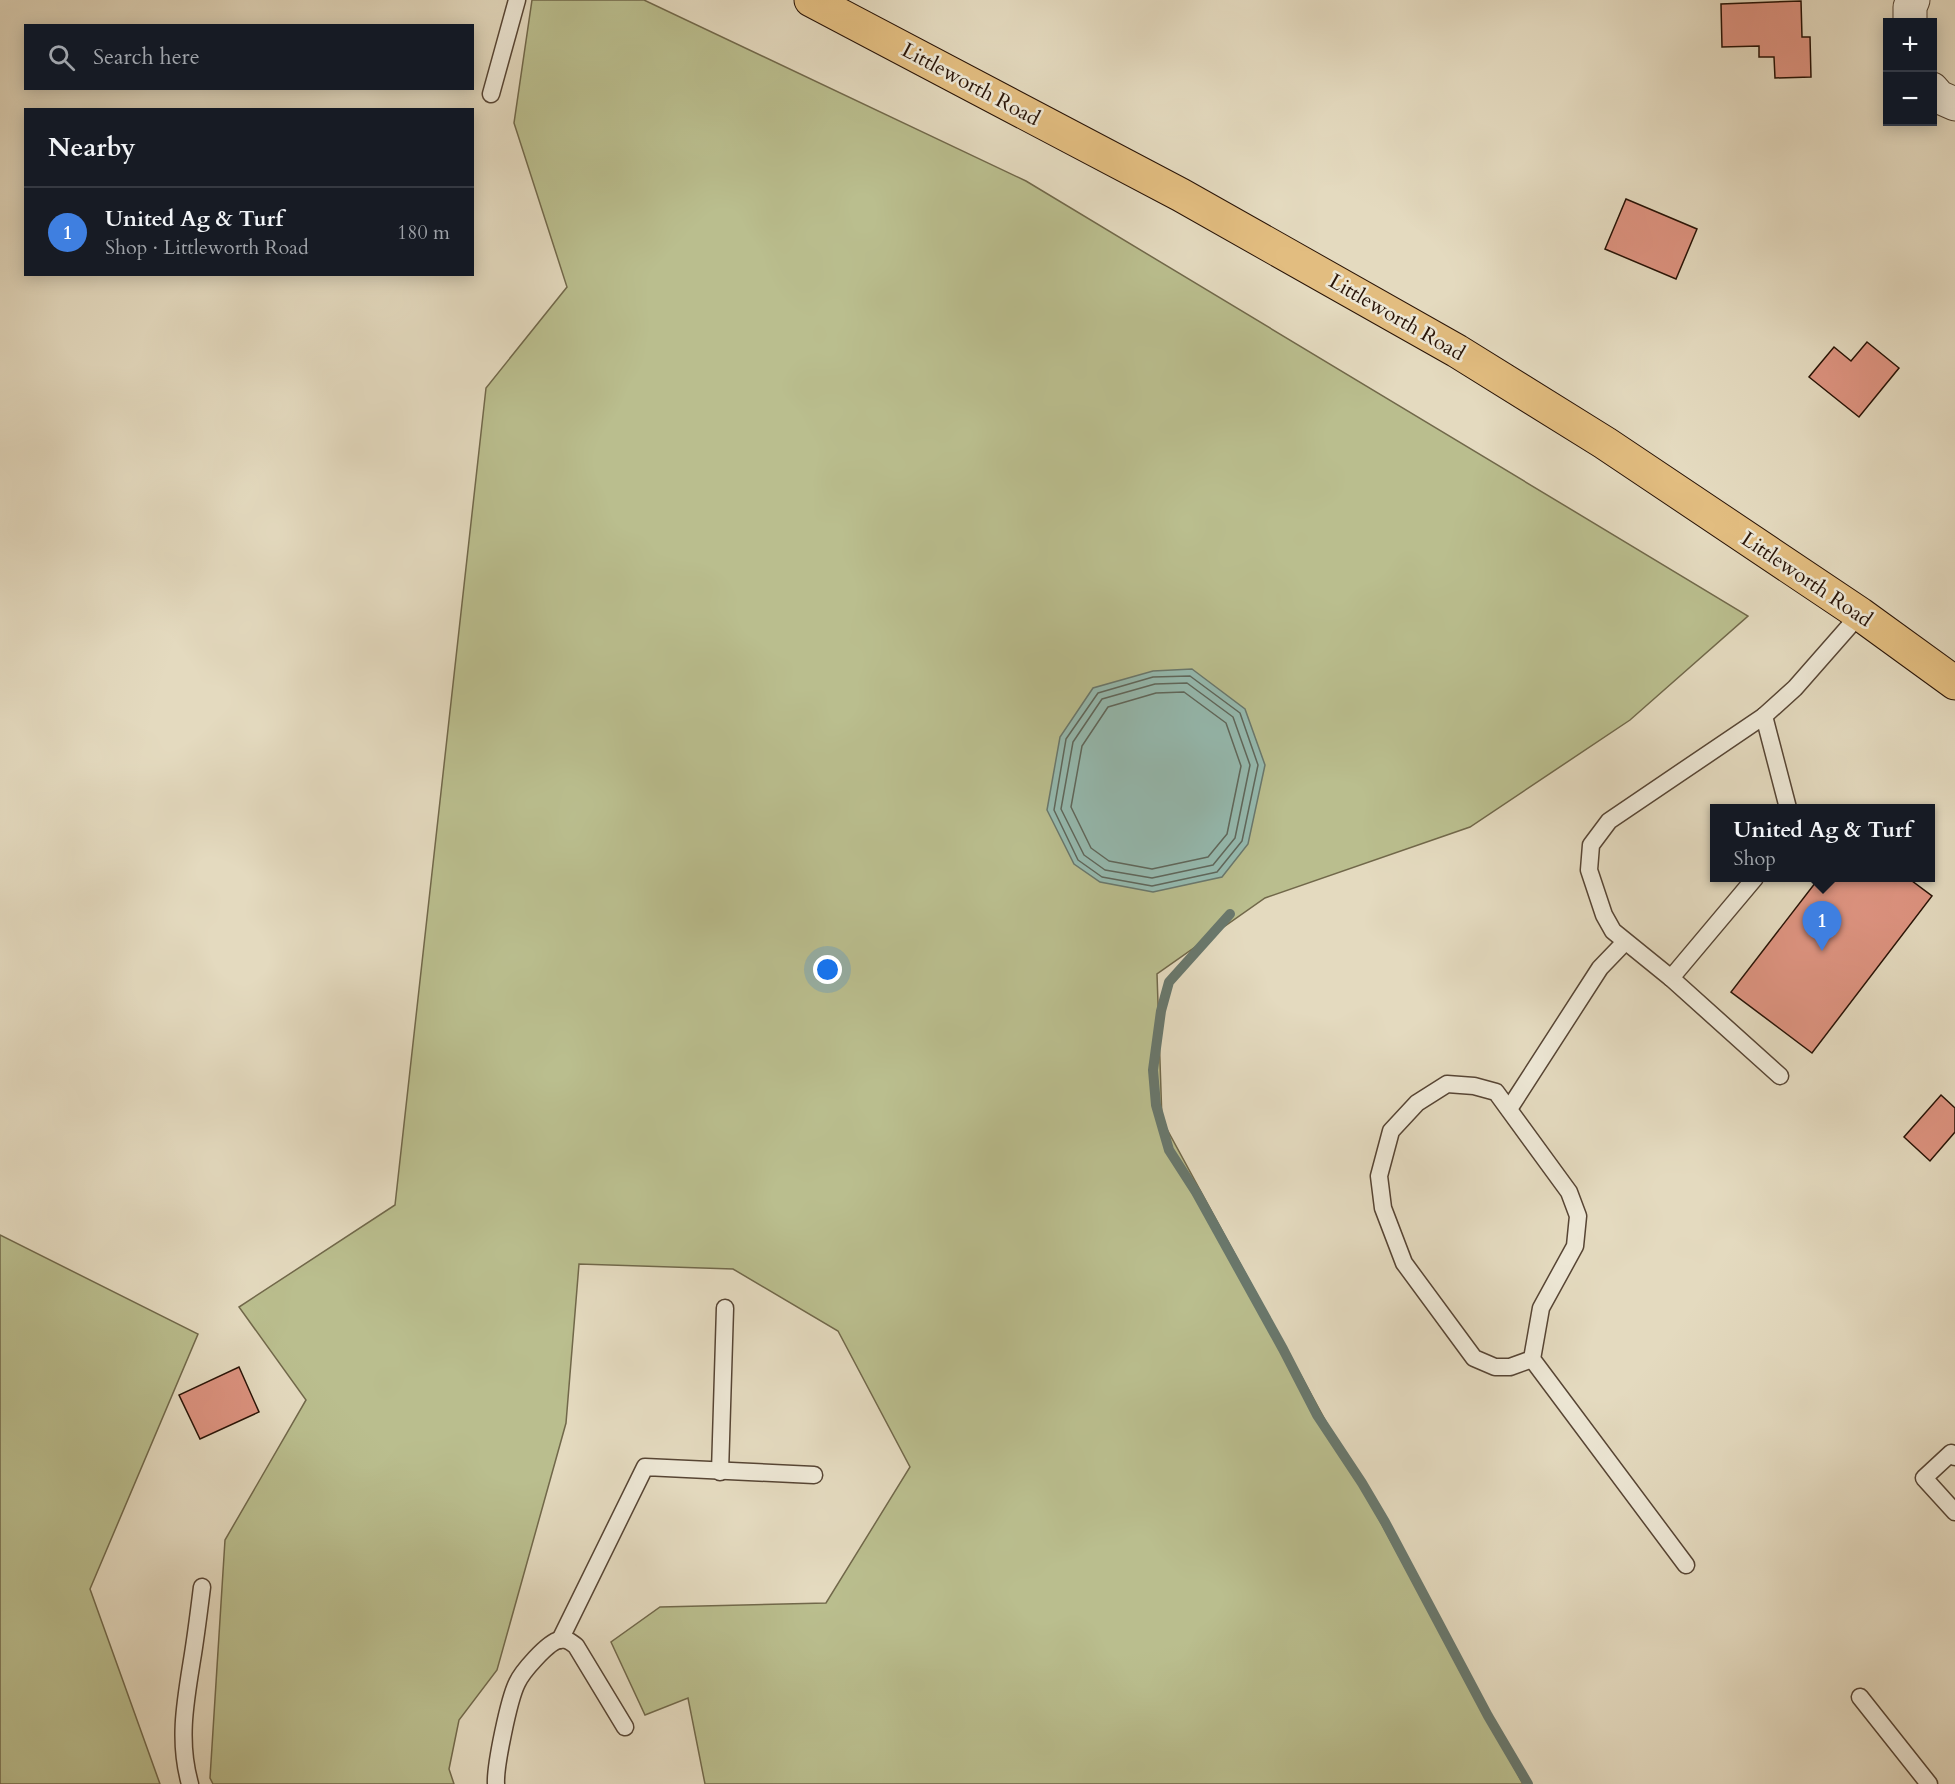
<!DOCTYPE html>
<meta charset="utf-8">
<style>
body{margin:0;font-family:Cardo,serif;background:#20242c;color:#f1f3f6}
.controls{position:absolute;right:18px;top:18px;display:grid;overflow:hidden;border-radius:0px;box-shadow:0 3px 15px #0003}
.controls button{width:54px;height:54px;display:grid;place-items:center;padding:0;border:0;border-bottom:2px solid #363941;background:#171b24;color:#f1f3f6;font:30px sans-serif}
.you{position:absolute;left:828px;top:970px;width:21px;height:21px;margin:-15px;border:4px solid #fff;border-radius:50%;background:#1a73e8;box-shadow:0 0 0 9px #1a73e833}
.badge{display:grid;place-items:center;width:39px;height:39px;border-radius:50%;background:#c59692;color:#fff;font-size:20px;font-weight:700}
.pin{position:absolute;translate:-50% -50px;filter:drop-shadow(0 2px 3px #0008)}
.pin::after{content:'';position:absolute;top:32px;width:21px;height:18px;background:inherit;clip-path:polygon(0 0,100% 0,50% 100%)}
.popup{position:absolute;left:1710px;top:804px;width:225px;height:78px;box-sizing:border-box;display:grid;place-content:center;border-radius:0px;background:#171b24;filter:drop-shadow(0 2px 4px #0005);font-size:20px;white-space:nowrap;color:#9ea1a6}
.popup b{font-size:22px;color:#f1f3f6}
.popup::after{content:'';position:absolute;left:50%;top:100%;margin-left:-12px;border:12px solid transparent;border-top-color:#171b24}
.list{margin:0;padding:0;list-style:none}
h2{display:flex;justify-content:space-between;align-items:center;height:78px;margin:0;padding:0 24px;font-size:26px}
h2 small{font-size:20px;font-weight:400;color:#9ea1a6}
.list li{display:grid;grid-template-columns:39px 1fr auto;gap:18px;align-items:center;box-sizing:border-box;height:90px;padding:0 24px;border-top:2px solid #363941}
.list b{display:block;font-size:22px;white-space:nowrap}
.list p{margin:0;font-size:20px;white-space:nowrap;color:#9ea1a6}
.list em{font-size:20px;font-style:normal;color:#9ea1a6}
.icon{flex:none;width:33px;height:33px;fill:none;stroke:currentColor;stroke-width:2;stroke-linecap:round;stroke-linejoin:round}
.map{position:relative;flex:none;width:1955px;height:1784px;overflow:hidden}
.search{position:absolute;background:#171b24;box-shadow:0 3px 15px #0003;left:24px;top:24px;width:450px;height:66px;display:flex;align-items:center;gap:15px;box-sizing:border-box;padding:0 21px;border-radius:0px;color:#9ea1a6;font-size:22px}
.panel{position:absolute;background:#171b24;box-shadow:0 3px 15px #0003;left:24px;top:108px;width:450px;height:168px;border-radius:0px}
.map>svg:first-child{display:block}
.green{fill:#babe8e;stroke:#71684a;stroke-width:1.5}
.water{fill:#95bbb1;stroke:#69786d;stroke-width:1.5}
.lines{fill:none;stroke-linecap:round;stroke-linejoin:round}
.shore{stroke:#5e675c;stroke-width:1.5}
.stream{stroke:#69786d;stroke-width:10}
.building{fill:#dd9380;stroke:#281306;stroke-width:1.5}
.lane-casing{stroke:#574534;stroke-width:19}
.street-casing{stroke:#574534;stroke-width:35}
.primary-casing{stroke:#281306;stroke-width:35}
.lane{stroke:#ede7d5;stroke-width:16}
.street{stroke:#ede7d5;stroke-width:33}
.primary{stroke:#e2bd80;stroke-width:33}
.labels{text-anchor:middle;stroke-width:5;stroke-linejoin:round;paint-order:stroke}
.street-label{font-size:21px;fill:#281306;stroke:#ede7d5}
</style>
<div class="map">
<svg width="1955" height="1784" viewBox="0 0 1955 1784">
<rect width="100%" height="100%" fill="#e4dabf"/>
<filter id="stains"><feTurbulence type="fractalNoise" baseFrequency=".00333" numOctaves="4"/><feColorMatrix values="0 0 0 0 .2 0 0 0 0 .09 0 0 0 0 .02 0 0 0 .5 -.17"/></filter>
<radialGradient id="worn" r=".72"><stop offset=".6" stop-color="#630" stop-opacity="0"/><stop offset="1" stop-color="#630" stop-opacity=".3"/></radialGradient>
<g class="green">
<polygon points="532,0 644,0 1026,181 1748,616 1630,720 1470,827 1265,898 1157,974 1162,1120 1523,1784 705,1784 688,1698 645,1715 611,1642 660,1607 826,1603 910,1467 838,1331 733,1269 579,1264 566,1423 497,1670 459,1720 449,1769 454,1784 213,1784 210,1778 225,1540 306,1400 239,1307 395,1205 486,388 567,287 514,123"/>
<polygon points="0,1235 198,1334 90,1589 160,1784 0,1784"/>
</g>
<polygon class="water" points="1192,669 1245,709 1265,765 1248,844 1222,877 1153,892 1100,882 1074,864 1047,810 1060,737 1093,688 1153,671"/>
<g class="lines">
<g class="shore">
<polygon points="1190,676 1240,713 1258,765 1242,841 1217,872 1152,886 1102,877 1078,860 1054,810 1066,739 1098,693 1153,677"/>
<polygon points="1187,683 1233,717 1250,765 1235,838 1213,865 1152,878 1105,870 1084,855 1061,809 1073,742 1102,699 1155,684"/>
<polygon points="1184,692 1226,723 1241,766 1227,834 1208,857 1152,869 1109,861 1091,848 1071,807 1082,746 1108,707 1156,693"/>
</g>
<polyline class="stream" points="1230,914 1169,982 1161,1011 1153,1070 1156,1105 1169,1150 1196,1192 1283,1349 1317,1415 1362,1483 1385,1522 1488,1716 1528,1784"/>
</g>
<g class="building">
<polygon points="1801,1 1802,37 1810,37 1811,77 1775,78 1774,57 1759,57 1759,46 1722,47 1721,4"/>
<polygon points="1626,199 1697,229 1676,279 1605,249"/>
<polygon points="1867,342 1899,368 1859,417 1809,377 1834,347 1851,361"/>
<polygon points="1819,878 1908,878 1932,896 1812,1053 1731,992"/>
<polygon points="1941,1095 1955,1108 1955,1132 1930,1161 1904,1137"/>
<polygon points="239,1367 259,1412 200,1439 179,1395"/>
</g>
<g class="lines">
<defs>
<g id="lane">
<polyline points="491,94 517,0"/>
<polyline points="1764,716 1788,808"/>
<polyline points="1755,878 1671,978 1613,931 1604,915 1589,870 1591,845 1609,821 1764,716 1795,688 1860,614"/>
<polyline points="1671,978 1780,1076"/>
<polyline points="1509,1109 1600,968 1625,942"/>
<polyline points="1532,1359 1510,1367 1495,1367 1474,1358 1404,1263 1383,1208 1379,1176 1391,1131 1417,1103 1447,1084 1474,1086 1496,1092 1569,1192 1578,1216 1575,1246 1541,1308 1532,1359 1686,1565"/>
<polyline points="1955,1457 1951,1453 1924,1478 1955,1512"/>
<polyline points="720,1472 725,1308"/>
<polyline points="560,1640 645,1467 814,1475"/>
<polyline points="1860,1697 1929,1784"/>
<path d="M190,1784c-12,-42 -5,-81 2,-124 4,-24 7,-49 10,-73"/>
<path d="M496,1784c-1,-18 13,-85 21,-101 5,-11 30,-40 42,-43 7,-2 12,2 17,6l49,81"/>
</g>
<g id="street">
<polyline points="1910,22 1910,7 1913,0"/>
<polyline points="1932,89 1939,97 1955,104"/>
</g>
<polyline id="primary" points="811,0 1181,195 1457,351 1605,443 1860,614 1955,683"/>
</defs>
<use href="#lane" class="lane-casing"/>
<use href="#street" class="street-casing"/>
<use href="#primary" class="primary-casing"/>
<use href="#lane" class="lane"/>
<use href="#street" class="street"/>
<use href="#primary" class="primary"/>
</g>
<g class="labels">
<g class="street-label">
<text transform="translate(971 84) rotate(28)" y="7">Littleworth Road</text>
<text transform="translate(1397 317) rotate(30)" y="7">Littleworth Road</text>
<text transform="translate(1807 579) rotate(34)" y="7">Littleworth Road</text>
</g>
</g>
<rect width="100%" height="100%" filter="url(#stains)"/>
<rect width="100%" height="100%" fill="url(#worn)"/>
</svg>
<div class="controls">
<button>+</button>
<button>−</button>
</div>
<div class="you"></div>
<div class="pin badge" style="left:1822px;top:951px;background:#3f7fe0">1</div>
<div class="popup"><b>United Ag &amp; Turf</b>Shop</div>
<div class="search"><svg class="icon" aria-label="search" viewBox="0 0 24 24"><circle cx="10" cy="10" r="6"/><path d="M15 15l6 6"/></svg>Search here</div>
<section class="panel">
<h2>Nearby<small></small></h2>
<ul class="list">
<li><span class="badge" style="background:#3f7fe0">1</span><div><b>United Ag &amp; Turf</b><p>Shop · Littleworth Road</p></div><em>180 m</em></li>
</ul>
</section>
</div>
